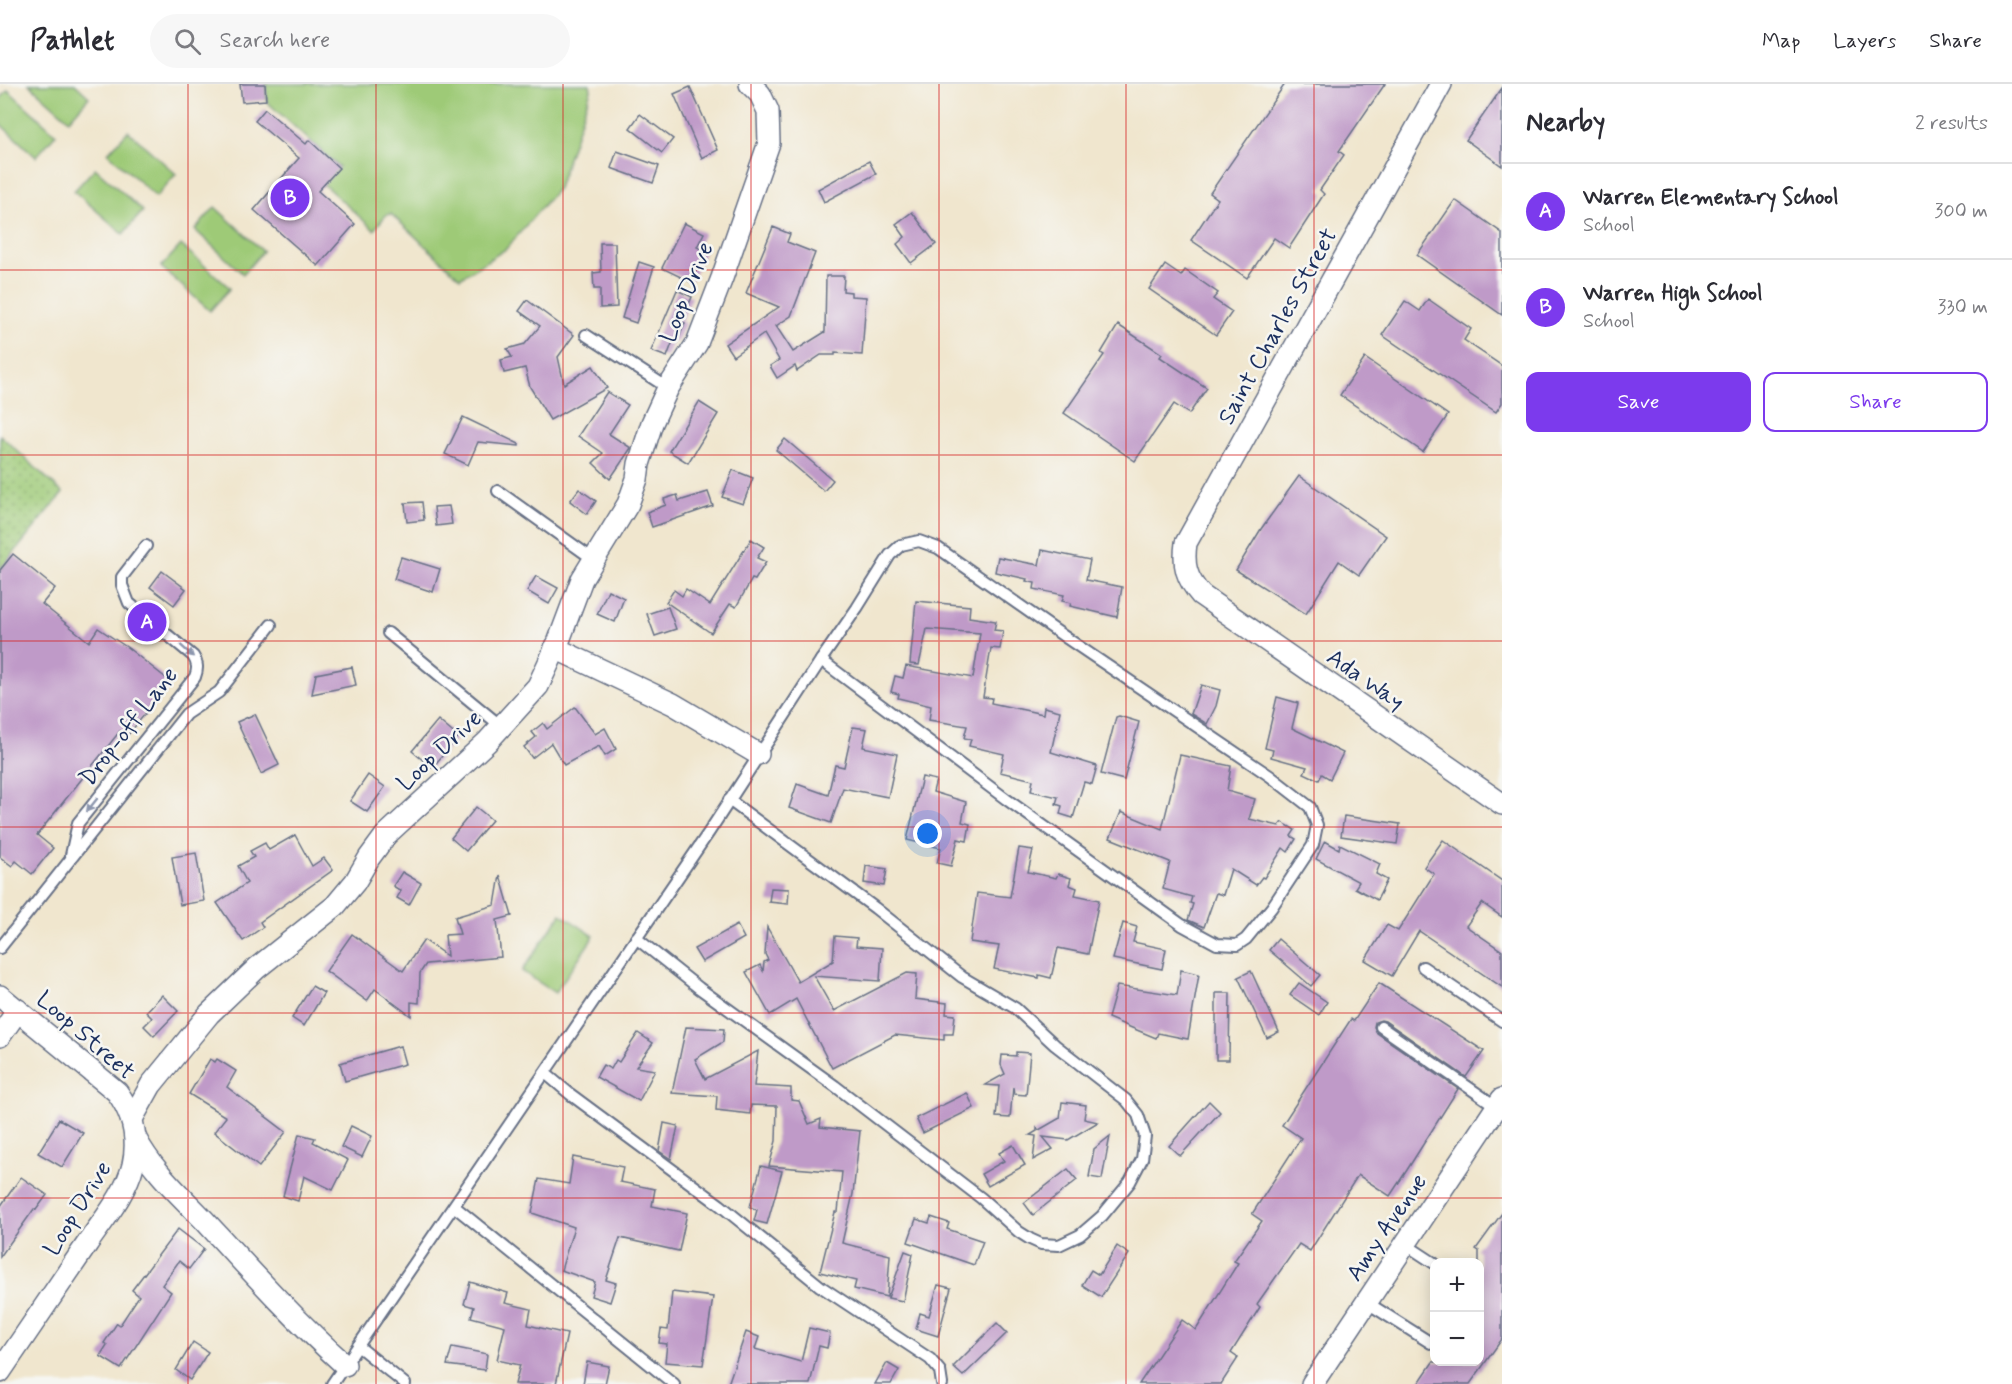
<!DOCTYPE html>
<meta charset="utf-8">
<style>
body{margin:0;font-family:Mynerve,sans-serif;background:#f7f7f7;color:#2b2b33}
.controls{position:absolute;right:18px;bottom:18px;display:grid;overflow:hidden;border-radius:12px;box-shadow:0 3px 15px #0003}
.controls button{width:54px;height:54px;display:grid;place-items:center;padding:0;border:0;border-bottom:2px solid #e1e1e2;background:#fff;color:#2b2b33;font:30px sans-serif}
.you{position:absolute;left:928px;top:750px;width:21px;height:21px;margin:-15px;border:4px solid #fff;border-radius:50%;background:#1a73e8;box-shadow:0 0 0 9px #1a73e833}
.badge{display:grid;place-items:center;width:39px;height:39px;border-radius:50%;background:#7c3aed;color:#fff;font-size:20px;font-weight:700}
.pin{position:absolute;translate:-50% -50%;border:3px solid #fff;box-shadow:0 2px 6px #0006}
.list{margin:0;padding:0;list-style:none}
h2{display:flex;justify-content:space-between;align-items:center;height:78px;margin:0;padding:0 24px;font-size:26px}
h2 small{font-size:20px;font-weight:400;color:#7c7c81}
.list li{display:grid;grid-template-columns:39px 1fr auto;gap:18px;align-items:center;box-sizing:border-box;height:96px;padding:0 24px;border-top:2px solid #e1e1e2}
.list b{display:block;font-size:22px;white-space:nowrap}
.list p{margin:0;font-size:20px;white-space:nowrap;color:#7c7c81}
.list em{font-size:20px;font-style:normal;color:#7c7c81}
.actions{display:flex;gap:12px;padding:18px 24px}
.actions a{flex:1;padding:14px 0;border:2px solid #7c3aed;border-radius:12px;text-align:center;font-size:21px;color:#7c3aed}
.actions .main{background:#7c3aed;color:#fff}
.icon{flex:none;width:33px;height:33px;fill:none;stroke:currentColor;stroke-width:2;stroke-linecap:round;stroke-linejoin:round}
.map{position:relative;flex:none;width:1502px;height:1300px;overflow:hidden}
header{display:flex;align-items:center;gap:36px;box-sizing:border-box;height:84px;padding:0 30px;background:#fff;border-bottom:2px solid #e1e1e2}
header strong{font-size:28px}
nav{display:flex;gap:33px;margin-inline-start:auto;font-size:21px}
.search{width:420px;height:54px;background:#f7f7f7;display:flex;align-items:center;gap:15px;box-sizing:border-box;padding:0 21px;border-radius:33px;color:#7c7c81;font-size:22px}
main{display:flex}
aside{flex:1;background:#fff}
.map>svg:first-child{display:block}
.park{fill:url(#park-dots);stroke:#5c7c6a;stroke-width:1.5}
.pitch{fill:#9eca77;stroke:#5c7c6a;stroke-width:1.5}
.building{fill:#bf9ac8}
.lines{fill:none;stroke-linecap:round;stroke-linejoin:round}
.lane-casing{stroke:#666f85;stroke-width:14}
.street-casing{stroke:#666f85;stroke-width:24}
.lane{stroke:#fff;stroke-width:10}
.street{stroke:#fff;stroke-width:21}
.oneway{fill:#8d97ae}
.grid{fill:none;stroke:#d62828;stroke-width:1.5;stroke-opacity:0.55}
.labels{text-anchor:middle;stroke-width:5;stroke-linejoin:round;paint-order:stroke}
.street-label{font-size:24px;fill:#1b2f5e;stroke:#f6f6f2}
</style>
<header>
<strong>Pathlet</strong>
<div class="search"><svg class="icon" aria-label="search" viewBox="0 0 24 24"><circle cx="10" cy="10" r="6"/><path d="M15 15l6 6"/></svg>Search here</div>
<nav><a>Map</a><a>Layers</a><a>Share</a></nav>
</header>
<main>
<div class="map">
<svg width="1502" height="1300" viewBox="0 0 1502 1300">
<defs>
<pattern id="park-dots" width="8" height="8" patternUnits="userSpaceOnUse" patternTransform="scale(1.5)"><rect width="8" height="8" fill="#9eca77"/><path d="M2 2h.1M6 6h.1" fill="none" stroke="#80a465" stroke-width="1.8" stroke-linecap="round"/></pattern>
</defs>
<rect width="100%" height="100%" fill="#f6f6f2"/>
<filter id="ink" filterUnits="userSpaceOnUse"><feTurbulence type="fractalNoise" baseFrequency=".0167" numOctaves="2"/><feDisplacementMap in="SourceGraphic" scale="12" xChannelSelector="R" yChannelSelector="G"/><feConvolveMatrix kernelMatrix="1 2 1 2 8 2 1 2 1" color-interpolation-filters="sRGB"/></filter>
<filter id="wash" filterUnits="userSpaceOnUse"><feTurbulence type="fractalNoise" baseFrequency=".008" numOctaves="4" result="noise"/><feDisplacementMap in="SourceGraphic" scale="24" xChannelSelector="R" yChannelSelector="G"/><feGaussianBlur stdDeviation="1.35" result="paint"/><feColorMatrix in="noise" values="0 0 0 0 0 0 0 0 0 0 0 0 0 0 0 0 0 1.4 0 .05"/><feComposite in="paint" operator="in"/></filter>
<g filter="url(#wash)">
<rect width="100%" height="100%" fill="#f0e6ce"/>
<polygon class="park" points="0,351 63,409 0,486"/>
<g class="pitch">
<polygon points="29,0 75,0 89,13 69,36"/>
<polygon points="266,0 590,0 591,6 558,104 506,165 460,194 391,130 386,131 374,146 322,99 339,83 267,18"/>
<polygon points="8,6 56,50 36,73 0,40 0,15"/>
<polygon points="128,47 176,90 156,113 108,69"/>
<polygon points="95,84 143,127 123,150 74,107"/>
<polygon points="215,123 263,167 243,190 195,146"/>
<polygon points="181,161 230,204 210,227 161,183"/>
<polygon points="561,830 594,852 555,909 522,887"/>
</g>
<g id="blocks">
<g class="building">
<polygon points="240,0 265,0 266,16 242,18"/>
<polygon points="1285,0 1385,0 1339,67 1344,71 1320,106 1324,110 1289,164 1274,154 1247,194 1191,156 1218,115 1210,109"/>
<polygon points="690,3 718,66 702,74 674,10"/>
<polygon points="1502,4 1502,82 1466,56"/>
<polygon points="265,25 306,60 309,56 339,84 318,107 355,140 318,182 254,126 299,74 255,37"/>
<polygon points="640,30 673,55 662,69 630,44"/>
<polygon points="617,67 659,82 653,99 611,84"/>
<polygon points="869,77 876,90 824,118 818,105"/>
<polygon points="1455,116 1502,149 1502,231 1417,171"/>
<polygon points="912,128 936,160 911,179 897,160 905,153 896,140"/>
<polygon points="684,139 704,149 697,163 705,167 691,198 662,184"/>
<polygon points="773,143 790,150 787,158 815,169 791,232 776,242 793,268 825,248 826,192 844,192 843,207 851,208 851,212 866,213 862,271 835,269 835,271 821,271 797,287 795,282 777,294 770,282 779,276 764,250 733,272 725,260 779,223 746,209"/>
<polygon points="600,159 615,159 617,223 600,224 600,205 594,205 593,189 601,188"/>
<polygon points="639,178 654,183 636,239 622,234"/>
<polygon points="1165,181 1181,192 1185,186 1218,209 1213,215 1232,228 1216,251 1149,205"/>
<polygon points="677,206 692,213 681,238 685,239 677,258 673,257 667,273 651,267"/>
<polygon points="1428,215 1471,245 1464,256 1502,282 1502,319 1496,328 1382,251 1405,217 1420,227"/>
<polygon points="527,216 574,251 558,273 564,300 593,282 607,304 550,336 530,303 525,284 504,289 501,276 512,273 507,265 525,260 540,242 519,227"/>
<polygon points="1118,241 1162,270 1160,273 1207,304 1189,330 1174,320 1135,377 1064,329 1104,271 1101,269"/>
<polygon points="1365,274 1448,331 1423,368 1340,311"/>
<polygon points="607,308 628,321 609,350 631,364 610,395 593,379 603,369 578,352"/>
<polygon points="699,318 718,330 688,379 669,367"/>
<polygon points="463,333 519,360 519,362 478,358 468,381 445,370"/>
<polygon points="785,355 833,396 824,407 776,366"/>
<polygon points="733,386 753,394 743,420 722,413"/>
<polygon points="1299,392 1386,452 1359,491 1339,477 1306,530 1236,486 1261,445"/>
<polygon points="579,405 596,417 587,430 570,417"/>
<polygon points="708,408 713,422 652,443 647,428 666,421 664,415 677,411 679,417"/>
<polygon points="422,418 424,436 407,438 405,419"/>
<polygon points="449,422 452,440 436,442 434,423"/>
<polygon points="751,455 764,463 757,474 766,478 755,496 752,495 736,523 730,520 711,549 666,518 674,506 682,512 686,505 710,521"/>
<polygon points="1042,466 1090,476 1086,496 1122,503 1117,533 1070,522 1071,519 1062,517 1064,511 1034,505 1035,499 1026,497 1027,495 995,488 998,473 1039,481"/>
<polygon points="13,470 55,504 42,520 89,558 98,544 128,564 171,598 127,652 120,647 37,751 53,764 32,790 16,777 12,782 0,773 0,486"/>
<polygon points="401,473 440,485 433,508 394,495"/>
<polygon points="162,487 186,505 174,521 150,503"/>
<polygon points="536,492 558,504 549,520 527,507"/>
<polygon points="608,506 624,514 615,538 597,530"/>
<polygon points="916,517 970,522 969,533 996,537 994,546 1003,547 1000,565 991,564 983,613 992,614 991,619 1043,630 1044,623 1060,627 1051,668 1097,682 1092,700 1084,698 1073,734 1060,730 1062,722 1056,720 1058,713 1031,707 1033,696 1000,688 1004,670 969,662 971,655 964,654 967,642 929,636 931,622 898,614 899,610 891,608 895,592 903,594 906,582 973,594 980,549 927,545 919,581 910,580"/>
<polygon points="668,523 676,545 655,552 647,530"/>
<polygon points="352,583 356,601 312,610 316,590"/>
<polygon points="1201,601 1220,606 1216,622 1207,640 1191,630"/>
<polygon points="1277,613 1298,619 1292,644 1343,669 1330,695 1322,690 1319,696 1304,689 1307,683 1271,673 1273,666 1265,664"/>
<polygon points="575,623 595,650 605,644 616,665 605,672 599,662 564,681 551,659 532,674 524,663 536,653 532,648 543,639 547,645"/>
<polygon points="255,630 279,681 261,690 237,638"/>
<polygon points="1119,632 1139,638 1124,696 1101,690 1116,633"/>
<polygon points="438,636 458,653 432,684 412,667"/>
<polygon points="853,643 867,645 863,663 897,670 888,713 843,704 831,739 789,724 797,700 828,711 835,681 844,683"/>
<polygon points="1180,671 1231,682 1227,707 1255,715 1249,735 1279,742 1282,738 1295,746 1291,752 1296,755 1288,768 1283,764 1264,794 1262,793 1256,801 1231,785 1223,811 1216,809 1204,843 1188,836 1193,820 1190,819 1192,813 1163,805 1170,778 1110,754 1121,728 1162,745"/>
<polygon points="368,691 385,703 367,728 350,717"/>
<polygon points="922,693 936,696 933,708 966,718 962,738 970,740 967,757 958,755 951,782 937,779 941,764 907,756"/>
<polygon points="476,723 492,736 466,767 451,754"/>
<polygon points="1344,732 1400,740 1397,760 1341,752"/>
<polygon points="295,751 312,782 324,774 333,786 260,838 263,843 243,857 217,819 247,799 238,782 254,773 250,767 265,759 269,766"/>
<polygon points="1443,756 1502,797 1502,833 1482,819 1466,842 1502,867 1502,903 1419,847 1392,892 1365,876 1387,841 1398,847 1434,790 1424,783"/>
<polygon points="1325,757 1339,765 1340,760 1380,780 1376,790 1387,796 1377,816 1355,804 1359,798 1316,775"/>
<polygon points="1019,764 1033,766 1028,788 1056,794 1058,790 1071,794 1069,801 1077,804 1075,811 1099,816 1088,870 1058,864 1051,894 1039,891 1039,894 994,885 999,862 970,858 977,809 1010,813"/>
<polygon points="196,769 204,817 180,821 172,773"/>
<polygon points="866,782 887,785 884,802 864,799"/>
<polygon points="402,788 421,799 409,821 397,814 401,807 393,802"/>
<polygon points="500,791 512,832 497,836 501,873 426,880 420,889 419,919 411,918 411,932 375,905 367,917 326,887 352,850 403,887 424,856 447,872 445,851 460,850 455,833 495,821"/>
<polygon points="771,804 789,805 788,820 769,818"/>
<polygon points="1123,839 1137,843 1133,858 1166,865 1162,885 1113,875"/>
<polygon points="737,841 744,854 702,878 694,865"/>
<polygon points="767,843 798,898 833,877 835,852 857,854 856,862 882,864 880,897 814,892 834,927 907,889 917,890 915,915 947,919 946,930 955,931 953,950 944,950 944,956 895,951 832,984 796,915 770,931 746,888 760,881 763,887 764,878 768,876 765,870"/>
<polygon points="1278,855 1320,891 1311,902 1269,866"/>
<polygon points="1181,886 1199,890 1188,955 1158,949 1156,954 1108,934 1117,902 1177,911"/>
<polygon points="1251,887 1279,948 1267,954 1238,893"/>
<polygon points="1299,899 1327,918 1319,931 1290,911"/>
<polygon points="1379,899 1484,967 1466,993 1385,937 1381,936 1375,938 1374,943 1377,949 1458,1005 1407,1086 1390,1112 1358,1091 1310,1167 1299,1160 1257,1220 1260,1223 1231,1269 1238,1274 1221,1300 1139,1300 1182,1236 1196,1246 1238,1179 1234,1177 1262,1137 1252,1130 1301,1054 1282,1041 1351,935 1354,937"/>
<polygon points="312,902 324,909 304,942 292,934"/>
<polygon points="1216,909 1230,909 1229,976 1216,976"/>
<polygon points="162,911 178,927 154,952 144,942 152,934 146,928"/>
<polygon points="686,943 724,945 723,958 695,975 705,995 758,967 754,1002 791,1004 791,1016 799,1017 809,1040 821,1035 820,1043 860,1047 853,1110 842,1159 890,1171 887,1213 854,1205 856,1197 820,1188 835,1128 838,1128 842,1088 769,1082 776,1057 777,1022 751,1021 750,1030 716,1026 717,1012 672,1009"/>
<polygon points="638,949 653,959 636,983 655,986 639,1017 596,993 603,981 611,985 616,976 619,978"/>
<polygon points="400,962 405,980 345,997 340,979"/>
<polygon points="1016,968 1030,969 1026,1011 1014,1010 1013,1003 1010,1034 996,1033 999,1002 985,1001 1005,990 1001,981 1002,971 1016,972"/>
<polygon points="210,975 215,978 217,975 236,987 227,1003 286,1048 259,1083 214,1048 226,1033 189,1010"/>
<polygon points="967,1009 974,1024 923,1049 916,1034"/>
<polygon points="1209,1017 1220,1028 1180,1072 1169,1062"/>
<polygon points="1062,1018 1086,1021 1084,1035 1098,1038 1068,1056 1043,1053 1053,1065 1033,1076 1036,1052 1030,1051 1037,1047 1037,1044 1039,1046 1060,1034"/>
<polygon points="59,1035 83,1049 62,1083 38,1069"/>
<polygon points="664,1039 678,1042 671,1075 659,1067"/>
<polygon points="351,1042 372,1052 362,1073 341,1063"/>
<polygon points="299,1050 315,1054 313,1058 348,1076 333,1106 304,1092 298,1117 283,1112"/>
<polygon points="1110,1052 1102,1095 1089,1093 1094,1065"/>
<polygon points="1013,1061 1025,1081 988,1102 981,1090 1004,1077 999,1069"/>
<polygon points="573,1073 623,1083 620,1098 655,1105 652,1122 687,1129 679,1167 620,1154 606,1196 616,1199 610,1218 591,1212 595,1198 561,1186 574,1143 532,1129 539,1095 569,1100"/>
<polygon points="761,1082 782,1087 767,1140 754,1137 757,1126 750,1123"/>
<polygon points="1068,1085 1077,1096 1033,1131 1024,1119"/>
<polygon points="21,1093 47,1111 36,1126 34,1125 0,1173 0,1123"/>
<polygon points="1502,1129 1502,1255 1470,1300 1418,1300 1433,1278 1479,1278 1479,1167 1476,1165"/>
<polygon points="931,1133 949,1139 947,1145 983,1157 974,1181 908,1158 916,1135 929,1139"/>
<polygon points="178,1145 204,1165 189,1185 179,1177 162,1201 171,1208 121,1285 100,1272 107,1261 104,1259 117,1239 120,1241 139,1212 132,1206"/>
<polygon points="1117,1162 1129,1170 1101,1213 1082,1201 1091,1186 1099,1191"/>
<polygon points="905,1167 913,1170 903,1217 888,1214"/>
<polygon points="470,1198 508,1209 505,1219 531,1225 528,1241 567,1250 556,1300 515,1300 520,1281 497,1276 505,1242 471,1233 474,1223 464,1220"/>
<polygon points="938,1201 951,1204 938,1252 916,1245 920,1229 929,1232"/>
<polygon points="672,1208 713,1213 703,1281 665,1278 667,1260 659,1259 661,1245 668,1246"/>
<polygon points="997,1239 1007,1249 963,1292 953,1283"/>
<polygon points="809,1244 830,1249 827,1264 819,1262 810,1300 728,1300 746,1248 759,1253 755,1265 801,1278"/>
<polygon points="193,1258 208,1268 190,1296 176,1286"/>
<polygon points="452,1263 487,1270 485,1286 447,1281"/>
<polygon points="587,1278 609,1282 605,1300 583,1300"/>
<polygon points="887,1279 899,1286 891,1300 875,1300"/>
</g>
</g>
</g>
<g filter="url(#ink)">
<use href="#blocks" fill-opacity="0" stroke="#666f85" stroke-width="1.5"/>
<g class="lines">
<defs>
<g id="lane">
<polyline points="586,251 668,304"/>
<polyline points="498,407 593,475"/>
<polygon points="919,457 938,464 1065,553 1270,692 1310,723 1317,741 1313,761 1272,823 1246,855 1237,861 1217,860 1182,841 1006,715 821,576 857,524 890,471 901,461"/>
<polyline points="388,549 502,643"/>
<path d="M71,771l7,-32 117,-146c3,-8 3,-13 -2,-21l-64,-53 -7,-18v-8l24,-31"/>
<polyline points="636,854 699,904 835,1002 981,1114 1019,1148 1030,1155 1041,1160 1059,1161 1080,1151 1102,1132 1130,1098 1142,1075 1145,1052 1138,1031 1126,1016 1055,961 1015,924 962,893 875,824 729,716"/>
<polyline points="0,864 186,630 219,608 271,541"/>
<polyline points="1423,883 1502,937"/>
<polyline points="1381,943 1497,1023"/>
<polyline points="545,989 570,1010 720,1121 820,1202 930,1275 940,1287 942,1300"/>
<polyline points="455,1123 674,1300"/>
<polyline points="1405,1160 1434,1179"/>
<polyline points="1366,1218 1431,1259"/>
<polyline points="358,1262 405,1300"/>
<polyline points="332,1300 709,748 821,576"/>
</g>
<g id="street">
<path d="M1441,0l-255,459c-3,22 0,35 15,52l301,209"/>
<polyline points="555,564 673,620 758,670"/>
<path d="M0,912l117,96c16,22 22,46 16,73 -7,29 -30,55 -46,79 -29,43 -58,86 -87,128"/>
<polyline points="0,952 18,926"/>
<polyline points="132,1035 151,1001 209,930 257,884 335,822 355,798 369,774 386,751 487,658 538,602 558,559 582,495 628,420 637,395 639,380 652,339 668,304 697,259 722,194 769,59 768,27 760,10 750,0"/>
<path d="M135,1053c16,32 45,58 70,84 45,49 90,99 140,144"/>
<polyline points="1312,1300 1502,1015"/>
</g>
</defs>
<use href="#lane" class="lane-casing"/>
<use href="#street" class="street-casing"/>
<use href="#lane" class="lane"/>
<use href="#street" class="street"/>
</g>
<defs><path id="oneway-solid" d="M-6-.8H1V-3.2L6.5 0L1 3.2V.8H-6Z" transform="scale(1.5)"/></defs>
<g class="oneway">
<use href="#oneway-solid" transform="translate(187 567) rotate(42)"/>
<use href="#oneway-solid" transform="translate(92 721) rotate(129)"/>
</g>
</g>
<path class="grid" d="M188,0v1300M376,0v1300M563,0v1300M751,0v1300M939,0v1300M1126,0v1300M1314,0v1300M0,186h1502M0,371h1502M0,557h1502M0,743h1502M0,929h1502M0,1114h1502"/>
<g class="labels">
<g class="street-label">
<text transform="translate(686 208) rotate(-68)" y="8">Loop Drive</text>
<text transform="translate(1277 242) rotate(-61)" y="8">Saint Charles Street</text>
<text transform="translate(1366 595) rotate(35)" y="8">Ada Way</text>
<text transform="translate(128 642) rotate(-52)" y="8">Drop-off Lane</text>
<text transform="translate(439 666) rotate(-43)" y="8">Loop Drive</text>
<text transform="translate(86 951) rotate(41)" y="8">Loop Street</text>
<text transform="translate(77 1124) rotate(-58)" y="8">Loop Drive</text>
<text transform="translate(1386 1143) rotate(-56)" y="8">Amy Avenue</text>
</g>
</g>
</svg>
<div class="controls">
<button>+</button>
<button>−</button>
</div>
<div class="you"></div>
<div class="pin badge" style="left:147px;top:538px">A</div>
<div class="pin badge" style="left:290px;top:114px">B</div>
</div>
<aside>
<h2>Nearby<small>2 results</small></h2>
<ul class="list">
<li><span class="badge">A</span><div><b>Warren Elementary School</b><p>School</p></div><em>300 m</em></li>
<li><span class="badge">B</span><div><b>Warren High School</b><p>School</p></div><em>330 m</em></li>
</ul>
<div class="actions"><a class="main">Save</a><a>Share</a></div>
</aside>
</main>
